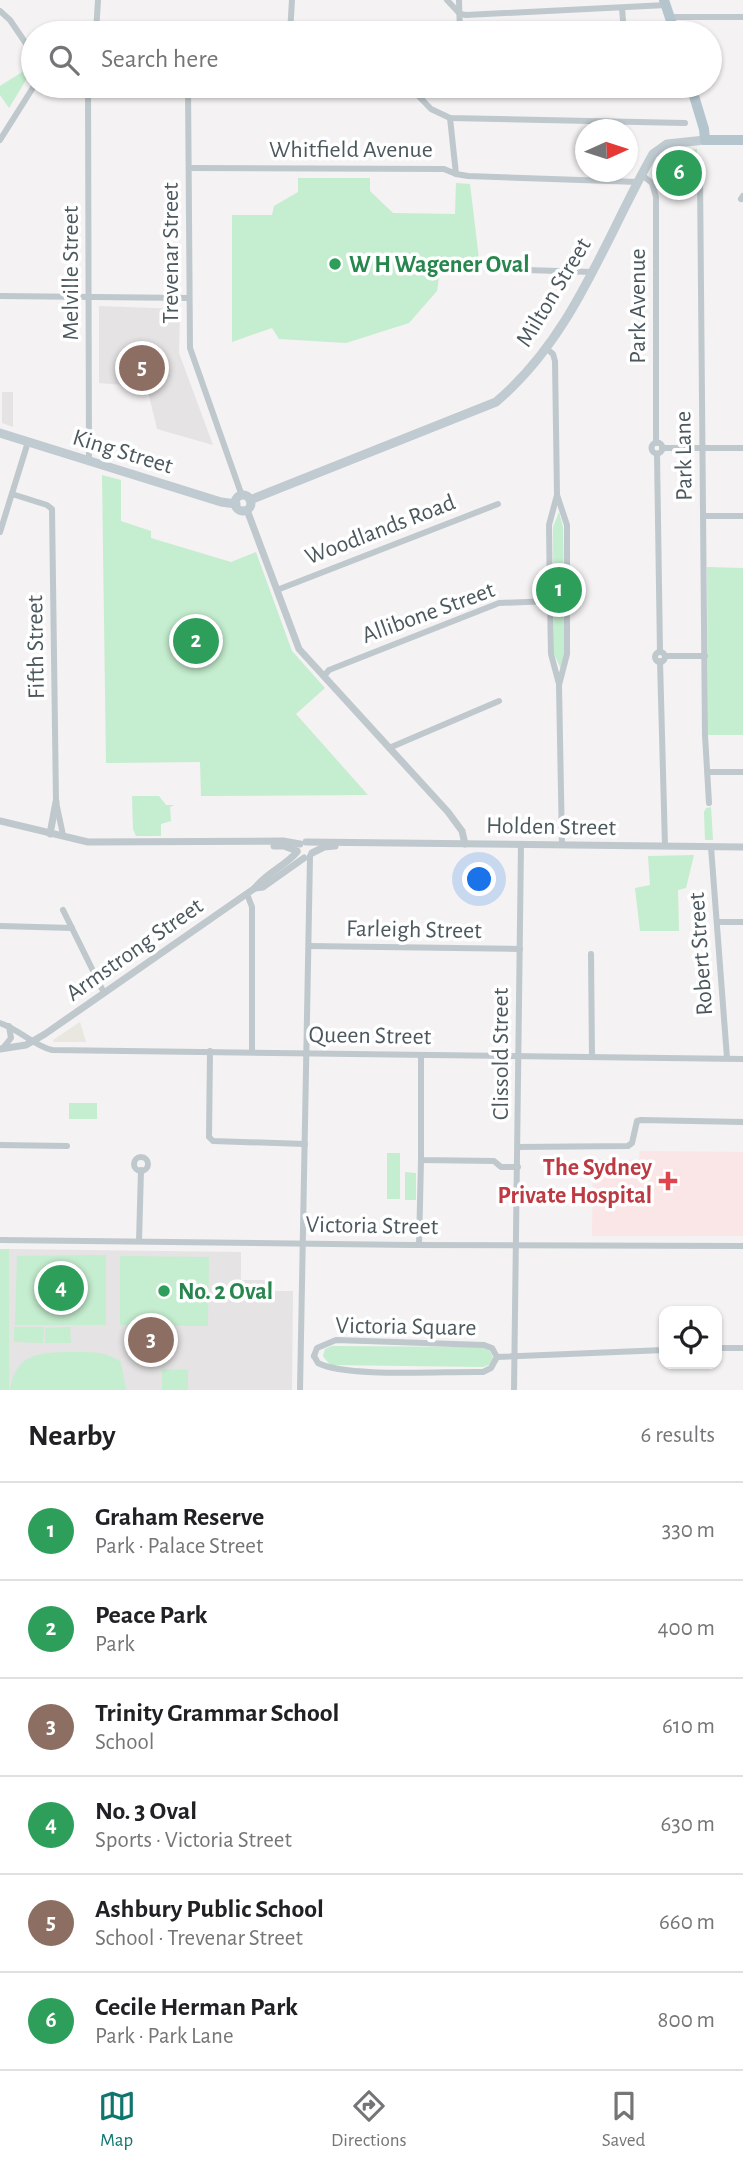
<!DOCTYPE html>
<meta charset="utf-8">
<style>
body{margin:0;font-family:"Alegreya Sans",sans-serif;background:#f6f6f6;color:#202124}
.controls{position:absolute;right:21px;bottom:21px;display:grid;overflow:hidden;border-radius:14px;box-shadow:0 2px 5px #0004}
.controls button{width:63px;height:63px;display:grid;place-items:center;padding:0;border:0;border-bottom:2px solid #e0e0e0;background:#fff;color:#202124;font:35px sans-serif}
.compass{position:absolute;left:575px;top:119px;width:63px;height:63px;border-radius:50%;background:#fff;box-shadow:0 2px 5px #0004;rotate:87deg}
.you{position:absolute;left:480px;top:880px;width:24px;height:24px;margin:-18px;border:5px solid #fff;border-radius:50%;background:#1a73e8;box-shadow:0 0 0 10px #1a73e833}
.badge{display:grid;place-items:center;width:46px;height:46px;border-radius:50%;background:#0f766e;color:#fff;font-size:23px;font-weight:700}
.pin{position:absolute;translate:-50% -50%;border:4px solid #fff;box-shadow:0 2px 7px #0006}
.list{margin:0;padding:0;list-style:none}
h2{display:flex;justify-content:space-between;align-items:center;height:91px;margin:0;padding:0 28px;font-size:30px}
h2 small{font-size:23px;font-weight:400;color:#757577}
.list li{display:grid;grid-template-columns:46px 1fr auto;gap:21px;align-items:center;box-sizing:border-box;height:98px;padding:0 28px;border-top:2px solid #e0e0e0}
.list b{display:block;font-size:26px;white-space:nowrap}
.list p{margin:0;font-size:23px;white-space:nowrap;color:#757577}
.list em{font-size:23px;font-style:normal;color:#757577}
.icon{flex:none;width:38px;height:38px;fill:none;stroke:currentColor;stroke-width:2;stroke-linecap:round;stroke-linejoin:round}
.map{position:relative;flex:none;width:743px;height:1390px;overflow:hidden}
.search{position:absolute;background:#fff;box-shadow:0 2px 5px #0004;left:21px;right:21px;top:21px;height:77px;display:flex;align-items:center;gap:18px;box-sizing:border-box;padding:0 24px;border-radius:38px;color:#757577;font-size:26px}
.sheet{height:679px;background:#fff}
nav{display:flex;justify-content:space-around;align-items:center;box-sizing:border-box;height:98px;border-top:2px solid #e0e0e0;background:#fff;font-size:19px;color:#757577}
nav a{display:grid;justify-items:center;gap:4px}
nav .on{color:#0f766e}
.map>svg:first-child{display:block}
.commercial{fill:#eae6e0}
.education{fill:#e5e3e4}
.medical{fill:#fae6e7}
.green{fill:#c5edcf}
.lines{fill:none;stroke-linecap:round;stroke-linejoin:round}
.minor{stroke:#bfc8cd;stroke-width:6}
.tertiary{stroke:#bfc8cd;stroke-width:7}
.secondary{stroke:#c0cbd1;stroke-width:9}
.primary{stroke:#b4c5ce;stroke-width:10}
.leisure-dot{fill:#2e9e5b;stroke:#fff;stroke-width:2.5}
.health-dot{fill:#e0444e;stroke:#fff;stroke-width:2.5}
.labels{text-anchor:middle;stroke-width:7;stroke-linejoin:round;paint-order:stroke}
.street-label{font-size:24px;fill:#4b585e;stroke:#fff}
.leisure-label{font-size:24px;font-weight:bold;fill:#27864d;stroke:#fff;text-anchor:start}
.health-label{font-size:24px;font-weight:bold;fill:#be3a42;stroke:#fff;text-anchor:end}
</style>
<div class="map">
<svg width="743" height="1390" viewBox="0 0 743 1390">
<rect width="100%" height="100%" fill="#f4f2f2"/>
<polygon class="commercial" points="80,1022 86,1042 54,1042 53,1040"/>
<g class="education">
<polygon points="99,306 180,309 179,353 213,445 157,429 147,387 99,383"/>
<polygon points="2,392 13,392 13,427 2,423"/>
<polygon points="9,1249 241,1252 241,1280 265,1280 266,1291 293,1291 292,1390 9,1390"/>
</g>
<polygon class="medical" points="640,1151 743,1152 743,1236 592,1236 593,1159 639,1160"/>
<g class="green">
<polygon points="30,67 32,70 9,108 0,95 0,86"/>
<path d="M697,149l-1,46h-30v-14l-8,-11c7,-19 21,-18 39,-21z"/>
<polygon points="298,178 370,178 370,191 393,213 455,214 456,183 470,184 479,259 441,264 437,291 409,323 346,343 279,339 272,328 232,342 232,215 272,215 274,206 298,192"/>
<polygon points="102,475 121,480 121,521 151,531 151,538 231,562 256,552 292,651 325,688 296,714 368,795 201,796 200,762 106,763"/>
<polygon points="559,512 563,527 565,653 561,669 554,654 553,527"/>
<polygon points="707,567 743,568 743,735 708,735"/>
<polygon points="132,796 159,796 166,805 174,805 170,807 171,821 161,824 161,836 136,836 133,829"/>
<polygon points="711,807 713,840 705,840 704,812 706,808"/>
<polygon points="694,855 686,888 678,890 679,931 640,931 635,888 650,885 648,856"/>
<rect x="69" y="1103" width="28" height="16"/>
<rect x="387" y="1153" width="13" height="46"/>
<polygon points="405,1172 416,1173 416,1200 405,1200"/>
<rect x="0" y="1249" width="9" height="141"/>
<polygon points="106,1255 106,1325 15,1325 17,1256"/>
<polygon points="120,1256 209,1257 208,1326 120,1325"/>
<polygon points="14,1327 44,1327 43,1343 14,1342"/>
<polygon points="70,1327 71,1343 45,1343 45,1328"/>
<polygon points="332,1346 481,1347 489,1349 493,1358 491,1364 483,1367 330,1365 323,1356 325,1349"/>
<path d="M72,1352c18,0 34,-1 49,10l5,28h-116c6,-38 30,-37 62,-38z"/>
<polygon points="162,1369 188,1370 188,1390 162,1390"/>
</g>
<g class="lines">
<g class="minor">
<polyline points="447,0 460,14 466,15 666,5"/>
<polyline points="459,0 460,33"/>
<polyline points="622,8 624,33"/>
<polyline points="0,11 10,20 33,54"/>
<polyline points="670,17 743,17"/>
<polyline points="96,33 98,0"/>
<polyline points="290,33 292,0"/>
<polyline points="88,86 89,461"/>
<polyline points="188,86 190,348 242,496"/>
<polyline points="409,86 431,109 450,118 685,123"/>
<polyline points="0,140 34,86"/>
<polyline points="189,168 444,169 456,174 450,118"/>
<polyline points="456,174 468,176 638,182"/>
<polyline points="642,175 652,183 656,197 656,443"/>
<polyline points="700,176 705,735 709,803"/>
<polyline points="741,199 743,196"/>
<polyline points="487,269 593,272"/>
<polyline points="0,296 189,298"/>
<polyline points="547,349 553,354 555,361 557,495 549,525 550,601 551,654 559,684"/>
<circle cx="657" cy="448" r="5.5"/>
<polyline points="662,448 743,448"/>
<polyline points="657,454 660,652"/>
<polyline points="12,494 47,505 52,509 56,802 63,835"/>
<polyline points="557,495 567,525 567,654 559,685 562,845"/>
<polyline points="704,516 743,516"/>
<polyline points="0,532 28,442"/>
<polyline points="277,590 498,504"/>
<circle cx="660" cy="657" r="5"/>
<polyline points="665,656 705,656"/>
<polyline points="660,661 665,846"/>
<polyline points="324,676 329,670 499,603 550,601"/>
<polyline points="389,748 499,701"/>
<polyline points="708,772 743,772"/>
<polyline points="711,847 727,1058"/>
<polyline points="247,894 252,907 252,1052"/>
<polyline points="63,910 104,993"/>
<polyline points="717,922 743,922"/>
<polyline points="0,926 72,928"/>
<polyline points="309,946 520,949"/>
<polyline points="591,954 592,1057"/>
<path d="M0,1023c19,6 34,23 52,27l691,9"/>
<polyline points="3,1048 11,1038 9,1026"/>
<polyline points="210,1051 209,1137 213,1141 305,1144"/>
<polyline points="421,1055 421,1160 494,1161 501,1167 518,1167"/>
<polyline points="0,1145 67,1146"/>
<polyline points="518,1147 628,1146 632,1143 637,1121 641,1120 743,1122"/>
<circle cx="141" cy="1164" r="7"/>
<polyline points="0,1240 410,1245 743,1246"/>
<polyline points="139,1241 141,1170"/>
<polyline points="419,1245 421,1160"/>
<polyline points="717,1348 743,1348"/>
<polyline points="314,1356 317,1348 336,1340 484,1345 492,1348 497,1357"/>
<path d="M314,1356l4,7c28,15 128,8 165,9l8,-4 6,-11"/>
<polyline points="497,1357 664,1350"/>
<polyline points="300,1390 310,856"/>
<polyline points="514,1390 521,845"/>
</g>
<g class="tertiary">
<polyline points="247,510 299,649 448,812 462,831 465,844"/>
<polyline points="0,821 88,842 283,841 300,844"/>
<polyline points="50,834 56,802"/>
<polyline points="306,842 743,847"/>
<polyline points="274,846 284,846 297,851"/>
<polyline points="312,853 324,847 335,846"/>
<polyline points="255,888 263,887 304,858"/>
<path d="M0,1049l26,-4 19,-11 210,-146c11,-15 30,-22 42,-36"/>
</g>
<g class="secondary">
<polyline points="0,433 221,502 236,504"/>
<circle cx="243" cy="503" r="8"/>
<path d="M250,500l246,-98c78,-66 108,-162 157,-248l14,-10 38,-4"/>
</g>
<g class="primary">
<polyline points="664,0 675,33"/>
<polyline points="691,86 704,129 705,140 743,140"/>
</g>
</g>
<g class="leisure-dot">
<circle cx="335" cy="264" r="7"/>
<circle cx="164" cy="1291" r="7"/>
</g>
<path class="health-dot" d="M664.5 1170.5h7v7h7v7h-7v7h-7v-7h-7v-7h7z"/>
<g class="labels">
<g class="street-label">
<text x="351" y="157">Whitfield Avenue</text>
<text transform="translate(170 253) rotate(-90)" y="8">Trevenar Street</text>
<text transform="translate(70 273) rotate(-90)" y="8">Melville Street</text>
<text transform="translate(553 292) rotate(-59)" y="8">Milton Street</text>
<text transform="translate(637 306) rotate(-90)" y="8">Park Avenue</text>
<text transform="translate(123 451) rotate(17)" y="8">King Street</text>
<text transform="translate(683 456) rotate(-91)" y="8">Park Lane</text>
<text transform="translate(380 529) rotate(-21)" y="8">Woodlands Road</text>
<text transform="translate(428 612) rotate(-20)" y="8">Allibone Street</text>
<text transform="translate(35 647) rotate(-91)" y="8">Fifth Street</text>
<text transform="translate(551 826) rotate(1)" y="8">Holden Street</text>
<text transform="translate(414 929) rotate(1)" y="8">Farleigh Street</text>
<text transform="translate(134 949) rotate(-35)" y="8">Armstrong Street</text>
<text transform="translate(700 954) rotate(-94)" y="8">Robert Street</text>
<text transform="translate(370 1035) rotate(1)" y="8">Queen Street</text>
<text transform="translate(500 1054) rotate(-90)" y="8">Clissold Street</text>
<text transform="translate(372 1225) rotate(1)" y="8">Victoria Street</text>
<text transform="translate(406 1326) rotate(1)" y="8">Victoria Square</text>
</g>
<g class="leisure-label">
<text x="349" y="272">W H Wagener Oval</text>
<text x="178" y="1299">No. 2 Oval</text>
</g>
<g class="health-label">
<text x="652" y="1175">The Sydney<tspan x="652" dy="28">Private Hospital</tspan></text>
</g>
</g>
</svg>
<div class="controls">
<button><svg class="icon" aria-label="locate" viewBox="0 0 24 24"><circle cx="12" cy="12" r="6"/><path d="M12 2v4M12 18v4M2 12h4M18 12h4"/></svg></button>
</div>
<svg class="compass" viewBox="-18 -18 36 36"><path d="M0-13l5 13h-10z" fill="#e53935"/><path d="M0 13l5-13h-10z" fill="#757577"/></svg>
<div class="you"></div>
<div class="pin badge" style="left:559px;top:590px;background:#2e9e5b">1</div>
<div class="pin badge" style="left:196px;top:641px;background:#2e9e5b">2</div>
<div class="pin badge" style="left:151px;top:1340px;background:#8d6e63">3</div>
<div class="pin badge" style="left:61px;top:1288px;background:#2e9e5b">4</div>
<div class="pin badge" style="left:142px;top:368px;background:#8d6e63">5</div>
<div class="pin badge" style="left:679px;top:173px;background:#2e9e5b">6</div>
<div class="search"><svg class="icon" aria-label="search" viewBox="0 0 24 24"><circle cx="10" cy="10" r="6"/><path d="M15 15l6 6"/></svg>Search here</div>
</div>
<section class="sheet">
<h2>Nearby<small>6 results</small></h2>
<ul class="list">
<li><span class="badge" style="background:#2e9e5b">1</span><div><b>Graham Reserve</b><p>Park · Palace Street</p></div><em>330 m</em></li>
<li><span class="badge" style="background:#2e9e5b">2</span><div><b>Peace Park</b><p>Park</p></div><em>400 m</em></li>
<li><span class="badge" style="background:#8d6e63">3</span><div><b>Trinity Grammar School</b><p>School</p></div><em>610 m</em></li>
<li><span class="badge" style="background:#2e9e5b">4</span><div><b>No. 3 Oval</b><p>Sports · Victoria Street</p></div><em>630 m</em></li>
<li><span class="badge" style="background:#8d6e63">5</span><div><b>Ashbury Public School</b><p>School · Trevenar Street</p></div><em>660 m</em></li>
<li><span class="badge" style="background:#2e9e5b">6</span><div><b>Cecile Herman Park</b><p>Park · Park Lane</p></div><em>800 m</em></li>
</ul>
</section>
<nav>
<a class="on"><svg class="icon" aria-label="map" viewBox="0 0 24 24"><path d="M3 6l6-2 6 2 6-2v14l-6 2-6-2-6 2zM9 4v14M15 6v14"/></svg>Map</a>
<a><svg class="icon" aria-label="directions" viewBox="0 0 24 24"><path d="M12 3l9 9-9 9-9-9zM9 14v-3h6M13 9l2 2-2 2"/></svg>Directions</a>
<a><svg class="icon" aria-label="saved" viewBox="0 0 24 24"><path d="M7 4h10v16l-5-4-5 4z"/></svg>Saved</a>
</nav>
